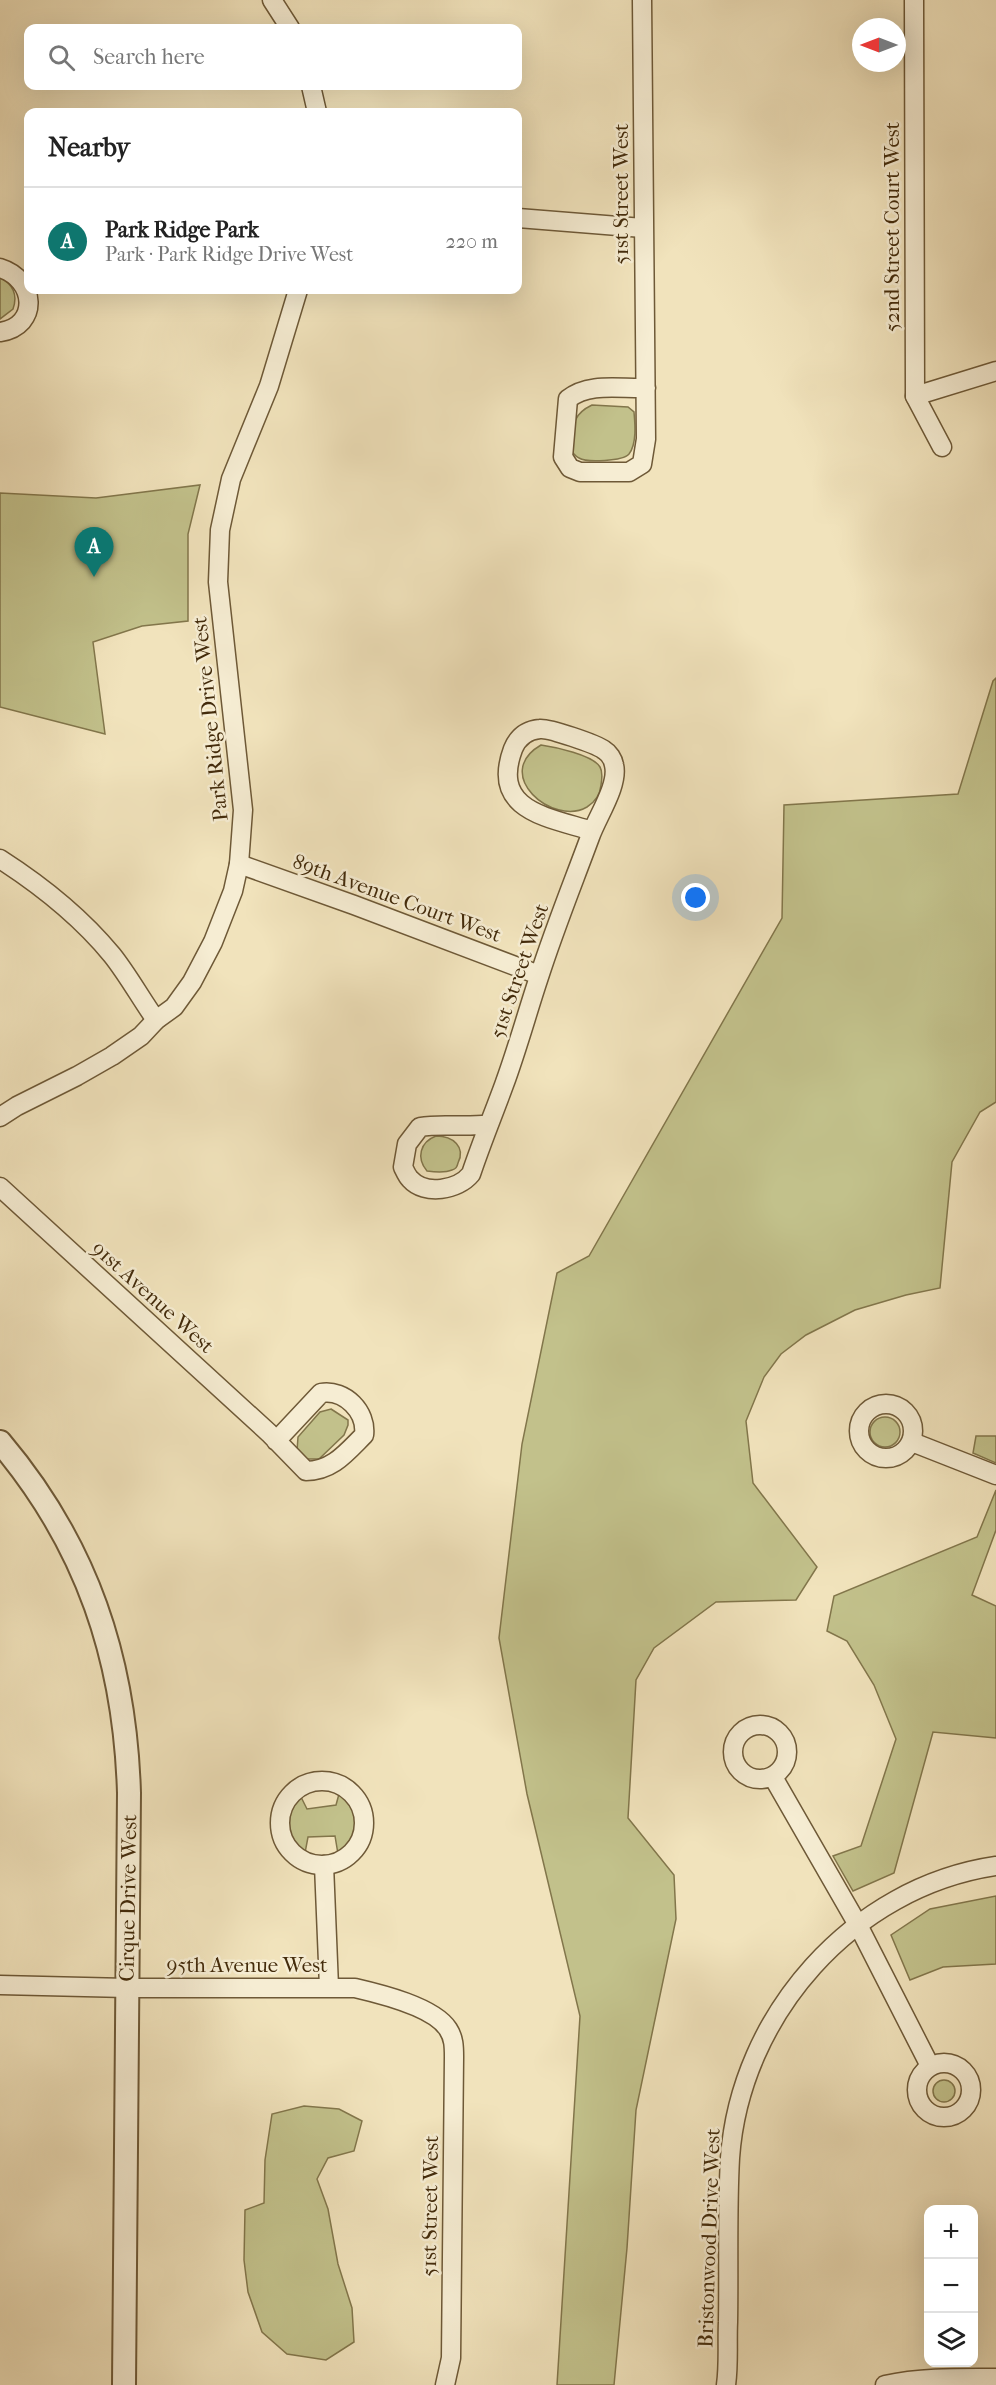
<!DOCTYPE html>
<meta charset="utf-8">
<style>
body{margin:0;font-family:"IM FELL French Canon",serif;background:#f2f2f2;color:#222}
.controls{position:absolute;right:18px;bottom:18px;display:grid;overflow:hidden;border-radius:12px;box-shadow:0 6px 24px #0002}
.controls button{width:54px;height:54px;display:grid;place-items:center;padding:0;border:0;border-bottom:2px solid #e0e0e0;background:#fff;color:#222;font:30px sans-serif}
.compass{position:absolute;left:852px;top:18px;width:54px;height:54px;border-radius:50%;background:#fff;box-shadow:0 6px 24px #0002;rotate:270deg}
.you{position:absolute;left:696px;top:898px;width:21px;height:21px;margin:-15px;border:4px solid #fff;border-radius:50%;background:#1a73e8;box-shadow:0 0 0 9px #1a73e833}
.badge{display:grid;place-items:center;width:39px;height:39px;border-radius:50%;background:#0f766e;color:#fff;font-size:20px;font-weight:700}
.pin{position:absolute;translate:-50% -50px;filter:drop-shadow(0 2px 3px #0008)}
.pin::after{content:'';position:absolute;top:32px;width:21px;height:18px;background:inherit;clip-path:polygon(0 0,100% 0,50% 100%)}
.list{margin:0;padding:0;list-style:none}
h2{display:flex;justify-content:space-between;align-items:center;height:78px;margin:0;padding:0 24px;font-size:26px}
h2 small{font-size:20px;font-weight:400;color:#767676}
.list li{display:grid;grid-template-columns:39px 1fr auto;gap:18px;align-items:center;box-sizing:border-box;height:108px;padding:0 24px;border-top:2px solid #e0e0e0}
.list b{display:block;font-size:22px;white-space:nowrap}
.list p{margin:0;font-size:20px;white-space:nowrap;color:#767676}
.list em{font-size:20px;font-style:normal;color:#767676}
.icon{flex:none;width:33px;height:33px;fill:none;stroke:currentColor;stroke-width:2;stroke-linecap:round;stroke-linejoin:round}
.map{position:relative;flex:none;width:996px;height:2385px;overflow:hidden}
.search{position:absolute;background:#fff;box-shadow:0 6px 24px #0002;left:24px;top:24px;width:498px;height:66px;display:flex;align-items:center;gap:15px;box-sizing:border-box;padding:0 21px;border-radius:12px;color:#767676;font-size:22px}
.panel{position:absolute;background:#fff;box-shadow:0 6px 24px #0002;left:24px;top:108px;width:498px;height:186px;border-radius:12px}
.map>svg:first-child{display:block}
.green{fill:#c2c18b;stroke:#82764b;stroke-width:1.5}
.lines{fill:none;stroke-linecap:round;stroke-linejoin:round}
.minor-casing{stroke:#6e5937;stroke-width:21}
.tertiary-casing{stroke:#6e5937;stroke-width:26}
.minor{stroke:#f6edd3;stroke-width:18}
.tertiary{stroke:#f6edd3;stroke-width:22}
.labels{text-anchor:middle;stroke-width:5;stroke-linejoin:round;paint-order:stroke}
.street-label{font-size:21px;fill:#432b0b;stroke:#f6edd3}
</style>
<div class="map">
<svg width="996" height="2385" viewBox="0 0 996 2385">
<rect width="100%" height="100%" fill="#f1e3bc"/>
<filter id="stains"><feTurbulence type="fractalNoise" baseFrequency=".00333" numOctaves="4"/><feColorMatrix values="0 0 0 0 .2 0 0 0 0 .09 0 0 0 0 .02 0 0 0 .5 -.17"/></filter>
<radialGradient id="worn" r=".72"><stop offset=".6" stop-color="#630" stop-opacity="0"/><stop offset="1" stop-color="#630" stop-opacity=".3"/></radialGradient>
<g class="green">
<path d="M0,278c13,6 18,17 13,31l-13,10z"/>
<path d="M592,405l36,2 6,5c1,11 3,32 -5,42 -6,7 -42,9 -50,4 -3,-1 -5,-4 -7,-6 2,-23 -3,-36 20,-47z"/>
<polygon points="200,485 188,534 188,621 142,626 93,642 105,734 0,707 0,493 96,498"/>
<polygon points="996,678 996,1102 980,1112 952,1162 940,1288 906,1295 855,1310 806,1335 781,1354 764,1377 746,1421 753,1483 817,1567 796,1600 716,1602 654,1648 636,1680 628,1818 674,1875 676,1919 636,2110 627,2248 614,2385 557,2385 580,2016 527,1794 499,1638 522,1444 557,1273 589,1256 782,918 784,805 958,794 993,681"/>
<path d="M541,745c14,2 52,10 59,22 3,5 2,12 1,18 -1,10 -6,17 -14,22 -34,20 -96,-33 -46,-62z"/>
<path d="M436,1136c17,0 30,11 22,27 -1,4 -2,6 -6,7 -7,3 -17,2 -25,1 -11,-13 -7,-29 9,-35z"/>
<polygon points="331,1409 348,1420 348,1425 344,1435 319,1459 306,1459 297,1451 298,1437 320,1412"/>
<circle cx="885" cy="1432" r="15"/>
<polygon points="976,1436 996,1436 996,1463 973,1453"/>
<polygon points="996,1490 996,1530 972,1595 996,1606 996,1738 933,1732 894,1873 853,1891 833,1856 861,1846 896,1739 874,1685 847,1641 827,1631 834,1596 977,1537"/>
<path d="M339,1794c29,10 18,46 -1,60l-3,-18 -27,1 -3,16c-21,-16 -23,-38 -5,-58l7,14 29,-4z"/>
<polygon points="996,1896 996,1964 943,1967 910,1980 891,1935 930,1909"/>
<circle cx="944" cy="2091" r="11"/>
<polygon points="304,2106 339,2109 362,2121 354,2151 328,2158 317,2179 328,2209 338,2264 352,2308 354,2342 326,2360 287,2354 262,2332 248,2292 244,2260 245,2210 264,2203 265,2160 272,2114"/>
</g>
<g class="lines">
<defs>
<g id="minor">
<polyline points="272,0 290,28"/>
<path d="M642,0l4,439 -4,25 -13,8h-49l-10,-4 -7,-11 5,-58c21,-17 52,-10 78,-11"/>
<polyline points="914,0 915,396 942,447"/>
<polyline points="311,86 317,112"/>
<polyline points="518,218 643,228"/>
<path d="M0,268c36,11 40,58 0,64"/>
<polyline points="915,396 996,371"/>
<path d="M0,859c42,27 80,57 112,96 16,20 29,44 44,65"/>
<polyline points="239,864 354,905 539,975"/>
<polyline points="0,1117 17,1106 77,1076 112,1056 141,1036 156,1020 174,1007 192,982 213,942 233,891 239,864 243,810 218,582 220,530 231,479 269,386 298,290"/>
<path d="M488,1124c-23,4 -45,-1 -68,3l-13,17 -4,23c2,4 4,9 7,12 15,17 48,11 61,-5 10,-30 22,-59 33,-89 13,-35 23,-72 35,-108 15,-47 34,-94 51,-140 7,-20 29,-52 24,-72 -1,-6 -5,-12 -10,-15 -8,-6 -55,-22 -64,-21 -13,1 -22,8 -27,20 -23,62 35,68 79,82"/>
<path d="M0,1187l269,246 37,38c26,0 40,-18 58,-36 3,-23 -19,-46 -43,-42l-45,48"/>
<circle cx="886" cy="1431" r="27"/>
<polyline points="912,1442 996,1475"/>
<circle cx="760" cy="1752" r="27"/>
<polyline points="773,1777 858,1925 930,2066"/>
<circle cx="322" cy="1823" r="42"/>
<polyline points="324,1865 329,1987"/>
<path d="M0,1985l127,3h228c26,6 79,19 93,41 6,9 6,18 6,28l-3,301 -6,27"/>
<circle cx="944" cy="2090" r="27"/>
<path d="M726,2385c3,-21 1,-42 2,-63 1,-55 -1,-110 2,-164 10,-143 123,-271 266,-292"/>
<path d="M885,2385c37,-8 74,-7 111,-7"/>
</g>
<path id="tertiary" d="M0,1442c87,103 125,217 129,351l-5,592"/>
</defs>
<use href="#minor" class="minor-casing"/>
<use href="#tertiary" class="tertiary-casing"/>
<use href="#minor" class="minor"/>
<use href="#tertiary" class="tertiary"/>
</g>
<g class="labels">
<g class="street-label">
<text transform="translate(621 194) rotate(-90)" y="7">51st Street West</text>
<text transform="translate(892 227) rotate(-90)" y="7">52nd Street Court West</text>
<text transform="translate(210 719) rotate(-96)" y="7">Park Ridge Drive West</text>
<text transform="translate(397 898) rotate(20)" y="7">89th Avenue Court West</text>
<text transform="translate(519 971) rotate(-71)" y="7">51st Street West</text>
<text transform="translate(153 1297) rotate(42)" y="7">91st Avenue West</text>
<text transform="translate(128 1898) rotate(-89)" y="7">Cirque Drive West</text>
<text x="247" y="1972">95th Avenue West</text>
<text transform="translate(430 2206) rotate(-89)" y="7">51st Street West</text>
<text transform="translate(709 2238) rotate(-88)" y="7">Bristonwood Drive West</text>
</g>
</g>
<rect width="100%" height="100%" filter="url(#stains)"/>
<rect width="100%" height="100%" fill="url(#worn)"/>
</svg>
<div class="controls">
<button>+</button>
<button>−</button>
<button><svg class="icon" aria-label="layers" viewBox="0 0 24 24"><path d="M12 4l9 5-9 5-9-5zM3 14l9 5 9-5"/></svg></button>
</div>
<svg class="compass" viewBox="-18 -18 36 36"><path d="M0-13l5 13h-10z" fill="#e53935"/><path d="M0 13l5-13h-10z" fill="#767676"/></svg>
<div class="you"></div>
<div class="pin badge" style="left:94px;top:577px">A</div>
<div class="search"><svg class="icon" aria-label="search" viewBox="0 0 24 24"><circle cx="10" cy="10" r="6"/><path d="M15 15l6 6"/></svg>Search here</div>
<section class="panel">
<h2>Nearby<small></small></h2>
<ul class="list">
<li><span class="badge">A</span><div><b>Park Ridge Park</b><p>Park · Park Ridge Drive West</p></div><em>220 m</em></li>
</ul>
</section>
</div>
